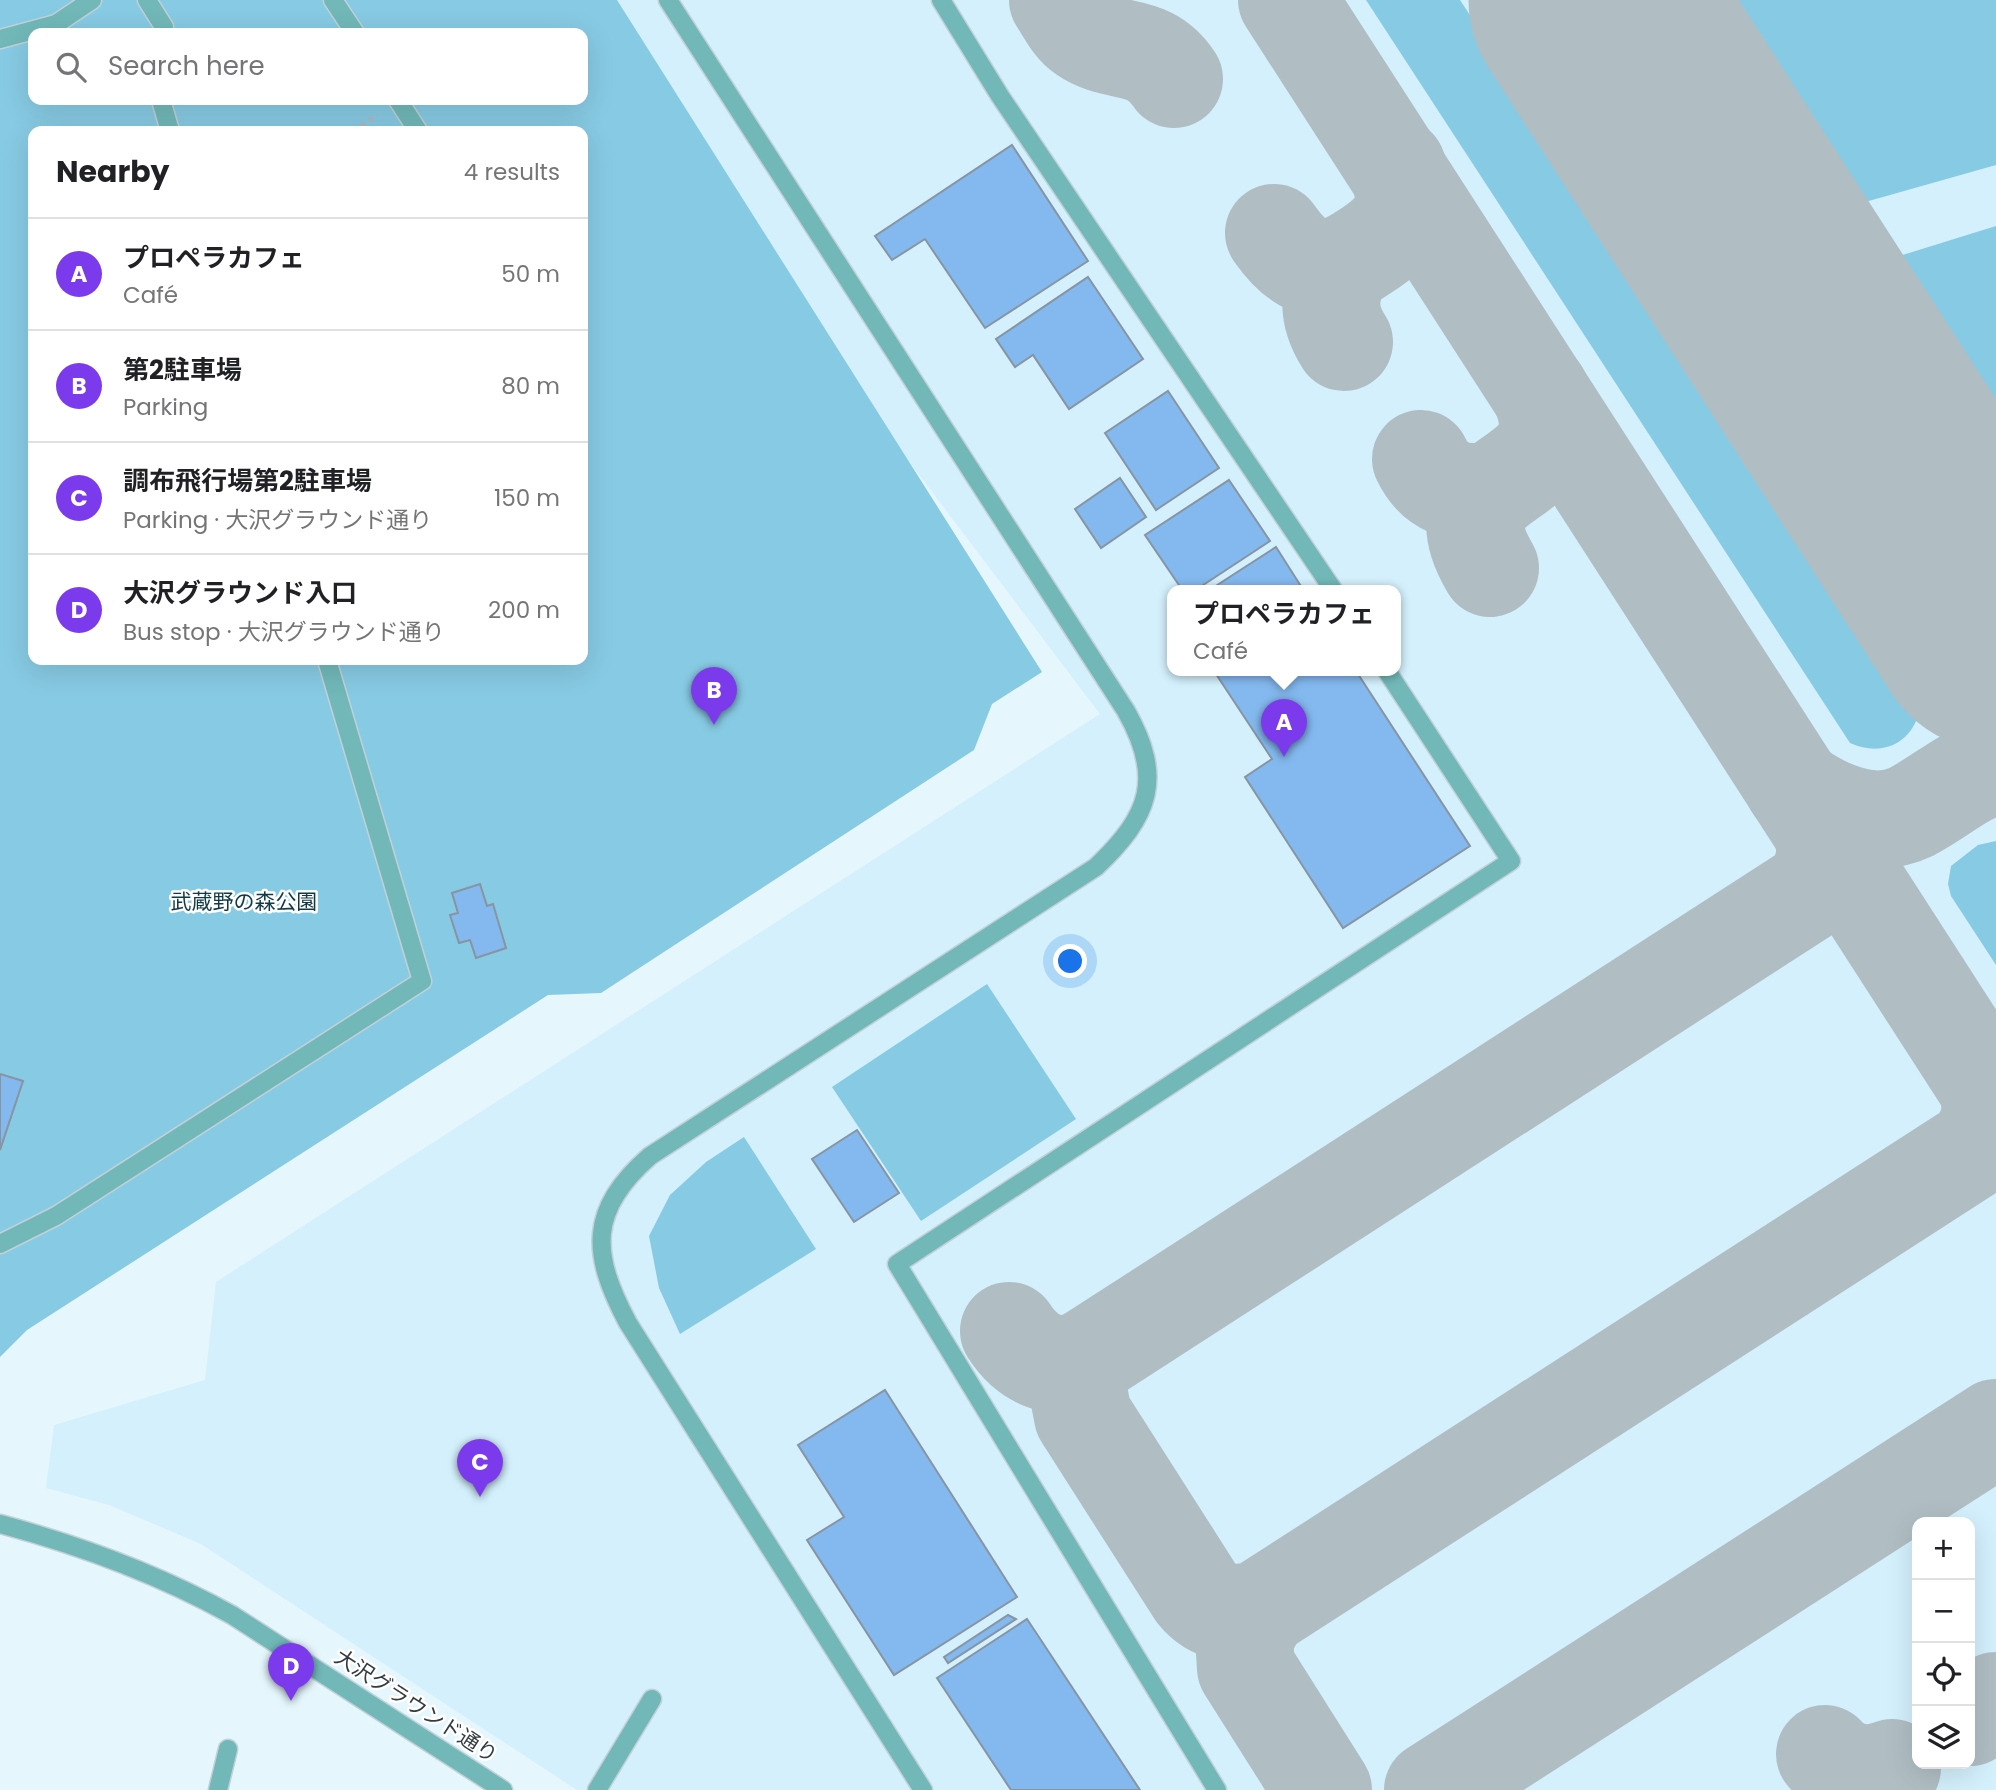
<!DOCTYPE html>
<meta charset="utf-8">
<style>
body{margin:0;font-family:Poppins,"Noto Sans JP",sans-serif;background:#f6f6f6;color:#202124}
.controls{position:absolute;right:21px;bottom:21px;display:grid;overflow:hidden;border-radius:14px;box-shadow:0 7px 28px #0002}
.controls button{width:63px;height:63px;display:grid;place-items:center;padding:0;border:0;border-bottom:2px solid #e0e0e0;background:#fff;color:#202124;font:35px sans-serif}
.you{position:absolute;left:1071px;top:962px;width:24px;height:24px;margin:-18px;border:5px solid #fff;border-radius:50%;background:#1a73e8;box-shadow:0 0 0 10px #1a73e833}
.badge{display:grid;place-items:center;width:46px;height:46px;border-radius:50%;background:#7c3aed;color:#fff;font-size:23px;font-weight:700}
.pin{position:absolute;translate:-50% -58px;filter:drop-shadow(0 2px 4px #0008)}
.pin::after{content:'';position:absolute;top:37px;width:24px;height:21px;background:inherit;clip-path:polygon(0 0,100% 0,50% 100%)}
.popup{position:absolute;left:1167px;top:585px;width:234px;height:91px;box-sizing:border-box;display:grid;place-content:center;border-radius:14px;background:#fff;filter:drop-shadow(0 2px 5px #0005);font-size:23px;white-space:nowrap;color:#757577}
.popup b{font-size:26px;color:#202124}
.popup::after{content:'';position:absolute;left:50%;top:100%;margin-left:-14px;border:14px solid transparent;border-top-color:#fff}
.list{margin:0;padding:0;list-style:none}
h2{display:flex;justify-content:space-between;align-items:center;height:91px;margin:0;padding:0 28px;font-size:30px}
h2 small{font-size:23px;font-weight:400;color:#757577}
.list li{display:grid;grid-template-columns:46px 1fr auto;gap:21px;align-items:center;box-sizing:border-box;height:112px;padding:0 28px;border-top:2px solid #e0e0e0}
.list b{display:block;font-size:26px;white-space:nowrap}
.list p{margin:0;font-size:23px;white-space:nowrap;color:#757577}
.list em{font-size:23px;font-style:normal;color:#757577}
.icon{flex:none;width:38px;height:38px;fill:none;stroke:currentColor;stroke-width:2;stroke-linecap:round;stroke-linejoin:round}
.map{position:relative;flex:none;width:1996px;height:1790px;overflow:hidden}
.search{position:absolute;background:#fff;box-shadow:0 7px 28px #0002;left:28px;top:28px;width:560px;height:77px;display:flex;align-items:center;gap:18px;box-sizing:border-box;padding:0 24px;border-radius:14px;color:#757577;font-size:26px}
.panel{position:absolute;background:#fff;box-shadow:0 7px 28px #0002;left:28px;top:126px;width:560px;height:539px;border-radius:14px}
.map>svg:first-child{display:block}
.built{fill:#d3f0fc;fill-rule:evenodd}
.green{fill:#87cae3;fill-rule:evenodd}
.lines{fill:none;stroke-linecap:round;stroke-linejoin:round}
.taxiway{stroke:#b0bec4;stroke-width:98}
.runway{stroke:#b0bec4;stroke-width:247}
.building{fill:#84b9ef;stroke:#8794a2;stroke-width:2}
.minor-casing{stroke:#c2d1d7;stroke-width:21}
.path{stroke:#acbac0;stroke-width:4.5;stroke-dasharray:5 5;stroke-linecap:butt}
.minor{stroke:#72b8b9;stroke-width:18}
.labels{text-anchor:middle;stroke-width:5;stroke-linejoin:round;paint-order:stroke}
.park-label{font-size:21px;fill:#113a48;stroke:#fff}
.street-label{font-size:21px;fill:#343c3f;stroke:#fff}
</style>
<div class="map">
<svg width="1996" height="1790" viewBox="0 0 1996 1790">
<rect width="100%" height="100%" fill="#e5f6fd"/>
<path class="built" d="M616,0h1380v1790h-1419l-376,-246 -92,-39 -63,-17 8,-63 151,-45 11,-98 884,-568 -205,-271zM1172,591h224v80h-224zM1917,1522h53v242h-53z"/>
<g class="green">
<path d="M0,0h617l425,672 -50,32 -18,46 -373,243 -53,2 -521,335 -27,27zM33,33h550v67h-550zM33,131h550v529h-550z"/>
<path d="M1366,0h94l461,702c-4,38 -36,57 -71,41z"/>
<polygon points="1712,0 1996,0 1996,165 1844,208"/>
<polygon points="1996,226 1996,441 1880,262"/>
<polygon points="1996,841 1996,965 1951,896 1948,884 1951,866 1978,845"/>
<polygon points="987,984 1076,1119 921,1221 832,1087"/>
<polygon points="744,1137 816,1249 680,1334 659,1288 649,1236 670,1195 706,1162"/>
</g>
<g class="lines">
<g class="taxiway">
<path d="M1058,0c8,12 14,26 26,34 32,22 64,6 90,45"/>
<polyline points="1287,0 1996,1100"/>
<path d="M1274,233c27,39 52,45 90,19 36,-23 49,-42 33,-85"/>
<path d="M1344,266c-18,26 -16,51 0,76"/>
<path d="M1421,459c14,29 38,36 68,32"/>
<path d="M1490,568c-62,-104 94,-74 50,-176"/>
<path d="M1794,787c32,23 78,44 117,25 29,-15 53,-38 85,-47"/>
<path d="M1009,1331c18,28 48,43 79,26l722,-466c15,-19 19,-40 11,-63"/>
<path d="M1088,1357l-11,28 6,31 113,177c17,21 39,23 64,16l714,-460c16,-20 20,-39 13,-64"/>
<polyline points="1260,1609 1244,1637 1246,1668 1323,1790"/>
<polyline points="1970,1717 1996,1701"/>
<path d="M1825,1754c17,20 43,24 67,14"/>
<polyline points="1433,1790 1996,1428"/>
</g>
<polyline class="runway" points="1592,0 1996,627"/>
</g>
<g class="building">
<polygon points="1012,145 1088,261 985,328 925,239 892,260 875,236"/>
<polygon points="1088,277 1143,359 1069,409 1033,355 1015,367 996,339"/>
<polygon points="1168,391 1219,468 1156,510 1105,433"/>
<polygon points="1120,478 1146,517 1101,548 1075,509"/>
<polygon points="1229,480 1270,541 1194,591 1183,591 1145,535"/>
<polygon points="1276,547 1304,591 1208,591"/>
<polygon points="1214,671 1356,671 1470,846 1343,928 1245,777 1272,759"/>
<polygon points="480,884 487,906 493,904 506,948 476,958 470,940 459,943 450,915 458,913 452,893"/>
<polygon points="0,1074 23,1081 0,1150"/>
<polygon points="857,1130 899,1193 854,1222 812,1159"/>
<polygon points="885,1390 1017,1597 894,1675 807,1540 844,1517 798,1445"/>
<polygon points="1008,1615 1016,1619 948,1663 944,1657"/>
<polygon points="1027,1619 1140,1790 1011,1790 937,1678"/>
</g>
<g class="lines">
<defs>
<g id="minor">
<polyline points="147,0 164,27 163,33"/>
<polyline points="333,0 355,33"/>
<path d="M668,0l458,711c38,67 24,105 -30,156l-446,289c-62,54 -59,98 -22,167l295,467"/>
<polyline points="941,0 1000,96 1334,591"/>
<polyline points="0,39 56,24 92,0"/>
<polyline points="161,100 170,131"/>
<polyline points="398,100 418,131"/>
<polyline points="0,1244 56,1216 422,981 327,660"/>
<path d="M0,1524c82,22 158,50 232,91l271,175"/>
<polyline points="218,1790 228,1749"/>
<polyline points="597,1790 652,1699"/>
<polyline points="1217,1790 897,1264 1511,861 1387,671"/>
</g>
</defs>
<use href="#minor" class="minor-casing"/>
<polyline class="path" points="352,131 378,115"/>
<use href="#minor" class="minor"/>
</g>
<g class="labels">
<g class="park-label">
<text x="244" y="909">武蔵野の森公園</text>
</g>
<g class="street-label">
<text transform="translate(416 1706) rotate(33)" y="7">大沢グラウンド通り</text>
</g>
</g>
</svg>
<div class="controls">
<button>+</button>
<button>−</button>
<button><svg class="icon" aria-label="locate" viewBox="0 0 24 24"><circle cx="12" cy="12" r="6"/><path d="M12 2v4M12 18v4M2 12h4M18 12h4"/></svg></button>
<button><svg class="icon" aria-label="layers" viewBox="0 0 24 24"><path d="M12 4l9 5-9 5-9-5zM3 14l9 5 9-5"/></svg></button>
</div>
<div class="you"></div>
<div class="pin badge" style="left:1284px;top:757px">A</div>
<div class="popup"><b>プロペラカフェ</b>Café</div>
<div class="pin badge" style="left:714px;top:725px">B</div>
<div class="pin badge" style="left:480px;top:1497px">C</div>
<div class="pin badge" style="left:291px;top:1701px">D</div>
<div class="search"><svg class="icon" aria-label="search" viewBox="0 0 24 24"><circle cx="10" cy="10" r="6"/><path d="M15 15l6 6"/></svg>Search here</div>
<section class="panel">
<h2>Nearby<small>4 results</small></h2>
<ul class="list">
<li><span class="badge">A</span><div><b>プロペラカフェ</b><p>Café</p></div><em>50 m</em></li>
<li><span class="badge">B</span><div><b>第2駐車場</b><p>Parking</p></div><em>80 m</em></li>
<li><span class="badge">C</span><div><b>調布飛行場第2駐車場</b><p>Parking · 大沢グラウンド通り</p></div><em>150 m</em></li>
<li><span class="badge">D</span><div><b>大沢グラウンド入口</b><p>Bus stop · 大沢グラウンド通り</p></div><em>200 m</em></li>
</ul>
</section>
</div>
